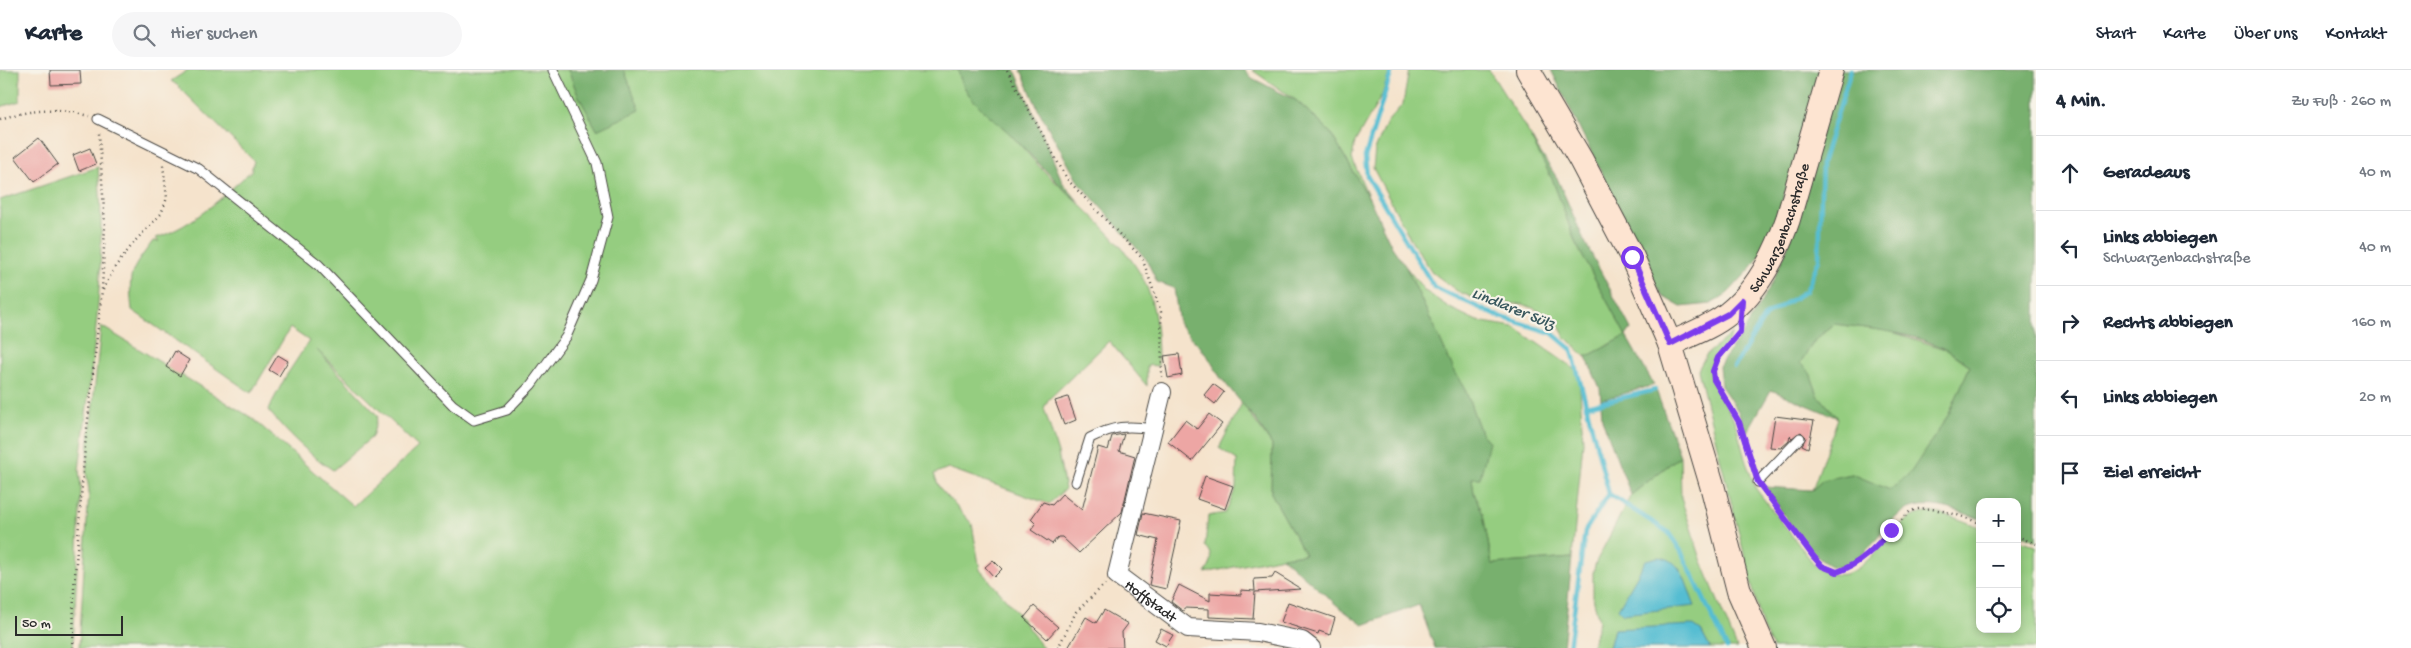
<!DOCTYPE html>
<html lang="de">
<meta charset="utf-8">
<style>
body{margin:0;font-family:"Gochi Hand",sans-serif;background:#f6f6f7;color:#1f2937}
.controls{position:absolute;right:15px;bottom:15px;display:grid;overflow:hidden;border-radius:10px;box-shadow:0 2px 8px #0003}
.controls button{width:45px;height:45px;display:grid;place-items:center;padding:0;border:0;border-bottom:1px solid #e0e1e3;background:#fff;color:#1f2937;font:25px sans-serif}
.scale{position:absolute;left:15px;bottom:12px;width:108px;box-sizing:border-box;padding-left:5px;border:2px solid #2b2b2b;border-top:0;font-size:14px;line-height:18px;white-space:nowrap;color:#2b2b2b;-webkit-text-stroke:4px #f7f3e8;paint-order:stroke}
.stop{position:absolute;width:15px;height:15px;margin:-11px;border:4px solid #7c3aed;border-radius:50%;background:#fff}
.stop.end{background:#7c3aed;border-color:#fff;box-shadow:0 1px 5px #0008}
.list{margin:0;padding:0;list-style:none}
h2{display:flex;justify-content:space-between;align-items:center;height:65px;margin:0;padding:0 20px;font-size:21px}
h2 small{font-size:16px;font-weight:400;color:#747a83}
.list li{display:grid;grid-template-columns:32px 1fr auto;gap:15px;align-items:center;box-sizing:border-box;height:75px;padding:0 20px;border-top:1px solid #e0e1e3}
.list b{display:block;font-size:19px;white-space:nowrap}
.list p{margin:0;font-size:16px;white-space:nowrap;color:#747a83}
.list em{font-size:16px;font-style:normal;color:#747a83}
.icon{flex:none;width:28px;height:28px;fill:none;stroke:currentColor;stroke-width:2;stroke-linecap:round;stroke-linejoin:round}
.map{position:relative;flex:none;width:2036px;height:578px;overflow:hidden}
header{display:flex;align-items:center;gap:30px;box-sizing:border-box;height:70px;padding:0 25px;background:#fff;border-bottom:1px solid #e0e1e3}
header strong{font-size:24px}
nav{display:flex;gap:28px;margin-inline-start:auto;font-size:18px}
.search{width:350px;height:45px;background:#f6f6f7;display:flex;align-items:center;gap:12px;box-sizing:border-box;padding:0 18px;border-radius:28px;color:#747a83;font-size:19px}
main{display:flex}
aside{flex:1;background:#fff}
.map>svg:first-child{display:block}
.green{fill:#95cd80;stroke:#607c56}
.forest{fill:#78b06e;stroke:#526e4c}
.water{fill:#55bdd2;stroke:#40747e}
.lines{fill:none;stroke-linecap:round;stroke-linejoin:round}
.stream{stroke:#55bdd2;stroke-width:4.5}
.building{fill:#eda6a4}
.lane-casing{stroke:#494743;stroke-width:11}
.street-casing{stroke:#494743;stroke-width:20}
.secondary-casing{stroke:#494743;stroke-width:26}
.path{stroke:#494743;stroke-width:2.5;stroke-dasharray:1 4;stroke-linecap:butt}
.lane{stroke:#fff;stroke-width:9}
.street{stroke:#fff;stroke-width:18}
.secondary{stroke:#fde4d1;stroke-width:24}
.route{stroke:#7c3aed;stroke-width:6}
.labels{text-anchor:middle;stroke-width:4.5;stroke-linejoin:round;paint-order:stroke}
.street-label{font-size:15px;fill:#2b2b2b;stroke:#f7f3e8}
.water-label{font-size:16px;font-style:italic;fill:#38575d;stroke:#f7f3e8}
</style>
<header>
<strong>Karte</strong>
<div class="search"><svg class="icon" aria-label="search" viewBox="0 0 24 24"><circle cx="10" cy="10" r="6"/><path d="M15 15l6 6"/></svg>Hier suchen</div>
<nav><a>Start</a><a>Karte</a><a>Über uns</a><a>Kontakt</a></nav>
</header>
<main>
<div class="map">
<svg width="2036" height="578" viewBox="0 0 2036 578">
<rect width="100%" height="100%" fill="#f7f3e8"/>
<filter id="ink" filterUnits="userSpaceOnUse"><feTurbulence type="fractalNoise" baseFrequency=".02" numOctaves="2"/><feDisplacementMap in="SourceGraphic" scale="10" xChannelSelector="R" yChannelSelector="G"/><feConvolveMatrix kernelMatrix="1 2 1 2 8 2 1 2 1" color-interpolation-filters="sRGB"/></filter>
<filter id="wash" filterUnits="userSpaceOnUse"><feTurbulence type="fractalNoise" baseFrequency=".0096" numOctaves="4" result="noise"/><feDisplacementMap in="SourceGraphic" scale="20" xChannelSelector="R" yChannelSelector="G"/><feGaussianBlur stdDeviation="1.12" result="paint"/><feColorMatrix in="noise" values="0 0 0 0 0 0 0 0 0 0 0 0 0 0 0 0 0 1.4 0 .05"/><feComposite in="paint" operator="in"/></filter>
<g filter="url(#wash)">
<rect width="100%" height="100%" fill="#f5e3cc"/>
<g class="green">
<polygon points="0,0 20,0 20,31 0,37"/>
<path d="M188,0h380l10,25 19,34 42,-19 -15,-40h334c6,28 29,43 49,61 16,15 28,33 44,47 31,28 83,73 97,112 9,25 10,50 10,76l-11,-1v21l-38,-45 -61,59 -4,8 14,45 7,36 -16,15 -101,-36 -14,6 5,13 33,37 8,46 32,36 31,42h-964l10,-158 -3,-18 15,-146 151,92 101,88 65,-59 -101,-97 61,66 -6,21 -39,33c-25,-16 -46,-37 -65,-60l18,-34 23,-35 -19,-13 -39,65 -119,-83c-4,-38 -2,-38 21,-69h6l-3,-3c39,-13 66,-41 95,-67l3,-10 -77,-76 -6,-4z"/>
<polygon points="1252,0 1390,0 1382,25 1355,72 1352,89 1370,130 1330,62 1297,31"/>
<polygon points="1409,0 1489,0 1532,68 1553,111 1576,174 1626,266 1586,287 1565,267 1554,247 1523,234 1485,233 1457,221 1432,202 1410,168 1373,98 1375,80 1387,52 1403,34"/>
<path d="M98,97c10,101 -7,203 -19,303l2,19 -8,159h-73v-448z"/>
<polygon points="1406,197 1425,221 1450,238 1477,251 1514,257 1579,302 1583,372 1572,488 1492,494 1483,444 1474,423 1472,408 1489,372 1481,363 1466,322 1453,298"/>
<polygon points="1834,254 1889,261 1948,280 1970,296 1949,344 1911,403 1890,420 1852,404 1823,410 1812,420 1838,348 1818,325 1810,303 1800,293 1815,270"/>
<path d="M1732,263l-3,8 -17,19 -2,19 25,43 11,40 10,27 57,74c48,41 69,-39 107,-49 19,-5 42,7 60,13v102h37v-90l19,7v102h-263l-10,-19 -65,-259 8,-15z"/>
<path d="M1242,333l30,42 -1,48 34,61 -23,3 -77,16c7,-9 10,-19 0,-27l3,-30 17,-3 11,-25 1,-28 -18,-12z"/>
<polygon points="1680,386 1681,428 1701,489 1737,578 1710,578 1701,561 1614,559 1609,578 1592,578 1599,551 1593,528 1593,503 1596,492 1631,425"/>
</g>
<g class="forest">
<polygon points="568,0 624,0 640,40 597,60 578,25"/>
<path d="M958,0h57l48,113 17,20c-26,-22 -48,-47 -72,-71 -20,-19 -44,-33 -50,-62z"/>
<polygon points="1021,0 1245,0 1252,8 1297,31 1330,62 1370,130 1392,177 1406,197 1453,298 1466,322 1481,363 1489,372 1480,408 1472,408 1474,423 1483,444 1492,494 1572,488 1563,578 1435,578 1419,535 1363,555 1339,537 1282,487 1305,484 1271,423 1272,375 1256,350 1220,307 1207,285 1179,254 1174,218 1157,212 1146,189 1077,110 1038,39"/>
<polygon points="1551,0 1823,0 1770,171 1752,197 1728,223 1711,234 1681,237 1662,226"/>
<path d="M1839,0h197v471l-19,-8v-31h-37v17c-22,-8 -51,-20 -74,-9 -23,11 -50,72 -79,54 -22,-13 -47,-56 -62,-77l47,3 11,-10 29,-6 38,16 21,-18 38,-58 21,-48c-36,-32 -89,-36 -136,-42l-19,16 -15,23 10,10 8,22 20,23 -67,-28 -25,44 -8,-23 -17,-25 -2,-20 24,-33 29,-50 15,-34z"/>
<polygon points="1531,68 1557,108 1584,170 1631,259 1626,266 1654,315 1601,330 1600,318 1586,287 1626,266 1576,174 1553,111"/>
<polygon points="1656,320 1680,386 1631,425 1602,349 1601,333"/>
</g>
<g class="water">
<path d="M1658,487c25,1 28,29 37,49l-72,8 -5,-5 28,-49z"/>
<polygon points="1692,555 1701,561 1710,578 1609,578 1614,559"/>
</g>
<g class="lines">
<g class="stream">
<polyline points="1392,0 1365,87 1367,106 1434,217 1495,245 1552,263 1572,280 1609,424 1585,461 1569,578"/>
<polyline points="1734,297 1765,246 1806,221 1819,190 1822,93 1851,0"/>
<polyline points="1586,336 1655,320"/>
<polyline points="1609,424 1668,462 1681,481 1727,578"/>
</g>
</g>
<g id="blocks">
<g class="building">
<polygon points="50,0 80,0 81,14 51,15"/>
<polygon points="39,68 58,94 34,112 15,87"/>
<polygon points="90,78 96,94 79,101 73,85"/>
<polygon points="175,281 189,290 180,306 166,297"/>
<polygon points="1179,284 1182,305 1168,308 1164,286"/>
<polygon points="278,285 288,291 279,306 269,300"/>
<polygon points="1213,314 1224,322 1215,334 1204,325"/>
<polygon points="1068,327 1076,350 1064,355 1055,331"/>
<polygon points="1209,344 1222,354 1192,391 1168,372 1185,350 1197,359"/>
<polygon points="1775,346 1814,351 1808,378 1802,375 1806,367 1801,362 1792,368 1790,366 1789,371 1781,378 1770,377"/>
<polygon points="1124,364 1119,381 1135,386 1122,442 1079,483 1062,467 1058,467 1052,474 1031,460 1036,454 1031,449 1043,432 1052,435 1062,424 1082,440 1098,377 1108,380 1112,366"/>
<polygon points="1205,406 1233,416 1225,439 1197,429"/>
<polygon points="1143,443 1181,451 1166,519 1149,515 1158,470 1138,465"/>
<polygon points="993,490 1002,499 994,507 985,497"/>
<polygon points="1275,503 1301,519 1255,522 1253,549 1209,547 1209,539 1184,538 1183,541 1171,532 1179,515 1210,531 1210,523 1241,525 1241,520 1255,521 1254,509 1272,508"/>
<polygon points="1288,532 1335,548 1330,565 1319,561 1318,564 1281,552"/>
<polygon points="1034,536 1058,557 1047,569 1024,548"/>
<polygon points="1104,540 1128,554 1122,562 1123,578 1068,578 1086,547 1096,553"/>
<polygon points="1161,559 1173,565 1166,576 1155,570"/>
</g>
</g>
</g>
<g filter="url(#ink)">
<use href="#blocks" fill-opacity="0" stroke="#494743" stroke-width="1"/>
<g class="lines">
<defs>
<g id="lane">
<polyline points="98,49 199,99 319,195 453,335 474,350 507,340 531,315 566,267 591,210 608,147 597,93 553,0"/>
<path d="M1076,412l14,-44c24,-12 37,-13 63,-9"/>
<polyline points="1758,412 1800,368"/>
</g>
<g id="street">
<path id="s1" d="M1162,322l-45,183 71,53 70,4 44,9 9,7"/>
</g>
<g id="secondary">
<polyline points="1528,0 1581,90 1632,187 1670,274 1712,415 1739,521 1764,578"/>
<path id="s2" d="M1670,274c19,-9 42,-17 59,-31 30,-24 47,-59 59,-94l43,-149"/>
</g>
</defs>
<use href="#lane" class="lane-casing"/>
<use href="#street" class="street-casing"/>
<use href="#secondary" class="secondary-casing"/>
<g class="path">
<polyline points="1007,0 1067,109 1142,188 1161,242 1162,307"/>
<path d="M0,49c32,-10 56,-11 89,-3"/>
<polyline points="103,220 115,197 136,170 161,144 167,128 163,95"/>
<polyline points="1740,257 1740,262 1718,288 1713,301 1714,310 1739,352 1754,401"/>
<path d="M1764,421l49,65 9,10 15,6c28,-9 41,-32 63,-50 3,-3 7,-9 11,-11 18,-8 52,6 69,12"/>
<polyline points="2017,466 2036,474"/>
<polyline points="73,578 74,518 85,377 102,220 105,156 99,63"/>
<polyline points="1058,578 1076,542 1105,514"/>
</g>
<use href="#lane" class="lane"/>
<use href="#street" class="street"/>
<use href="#secondary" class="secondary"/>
</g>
</g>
<g class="lines" filter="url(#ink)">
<path class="route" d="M1632,187l38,87 58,-30 14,-14 -2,32 -22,26 -5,13 1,9 25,42 19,60 55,74 9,10 15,6c23,-8 38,-24 54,-42"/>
</g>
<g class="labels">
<g class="street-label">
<text dy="5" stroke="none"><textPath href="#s2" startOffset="168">Schwarzenbachstraße</textPath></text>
<text dy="5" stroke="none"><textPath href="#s1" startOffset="231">Hoffstadt</textPath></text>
</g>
<g class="water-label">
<text transform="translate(1514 237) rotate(22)" y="6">Lindlarer Sülz</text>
</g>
</g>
</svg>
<div class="controls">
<button>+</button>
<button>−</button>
<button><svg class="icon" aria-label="locate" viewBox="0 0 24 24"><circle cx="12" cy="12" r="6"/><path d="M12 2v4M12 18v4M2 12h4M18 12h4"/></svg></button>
</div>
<div class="scale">50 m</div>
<div class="stop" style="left:1632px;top:187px"></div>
<div class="stop end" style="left:1891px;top:460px"></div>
</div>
<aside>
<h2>4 Min.<small>Zu Fuß · 260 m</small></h2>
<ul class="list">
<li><svg class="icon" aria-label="ahead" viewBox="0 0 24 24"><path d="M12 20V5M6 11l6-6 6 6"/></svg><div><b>Geradeaus</b></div><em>40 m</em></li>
<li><svg class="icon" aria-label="left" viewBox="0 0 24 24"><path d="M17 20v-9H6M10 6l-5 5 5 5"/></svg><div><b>Links abbiegen</b><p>Schwarzenbachstraße</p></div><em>40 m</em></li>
<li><svg class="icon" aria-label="right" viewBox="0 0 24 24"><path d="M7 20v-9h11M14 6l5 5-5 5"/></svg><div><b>Rechts abbiegen</b></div><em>160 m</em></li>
<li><svg class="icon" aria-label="left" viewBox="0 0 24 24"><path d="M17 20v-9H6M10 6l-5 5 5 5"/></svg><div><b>Links abbiegen</b></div><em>20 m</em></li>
<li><svg class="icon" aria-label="arrive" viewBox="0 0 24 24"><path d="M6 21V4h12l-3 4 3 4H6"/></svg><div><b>Ziel erreicht</b></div></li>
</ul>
</aside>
</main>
